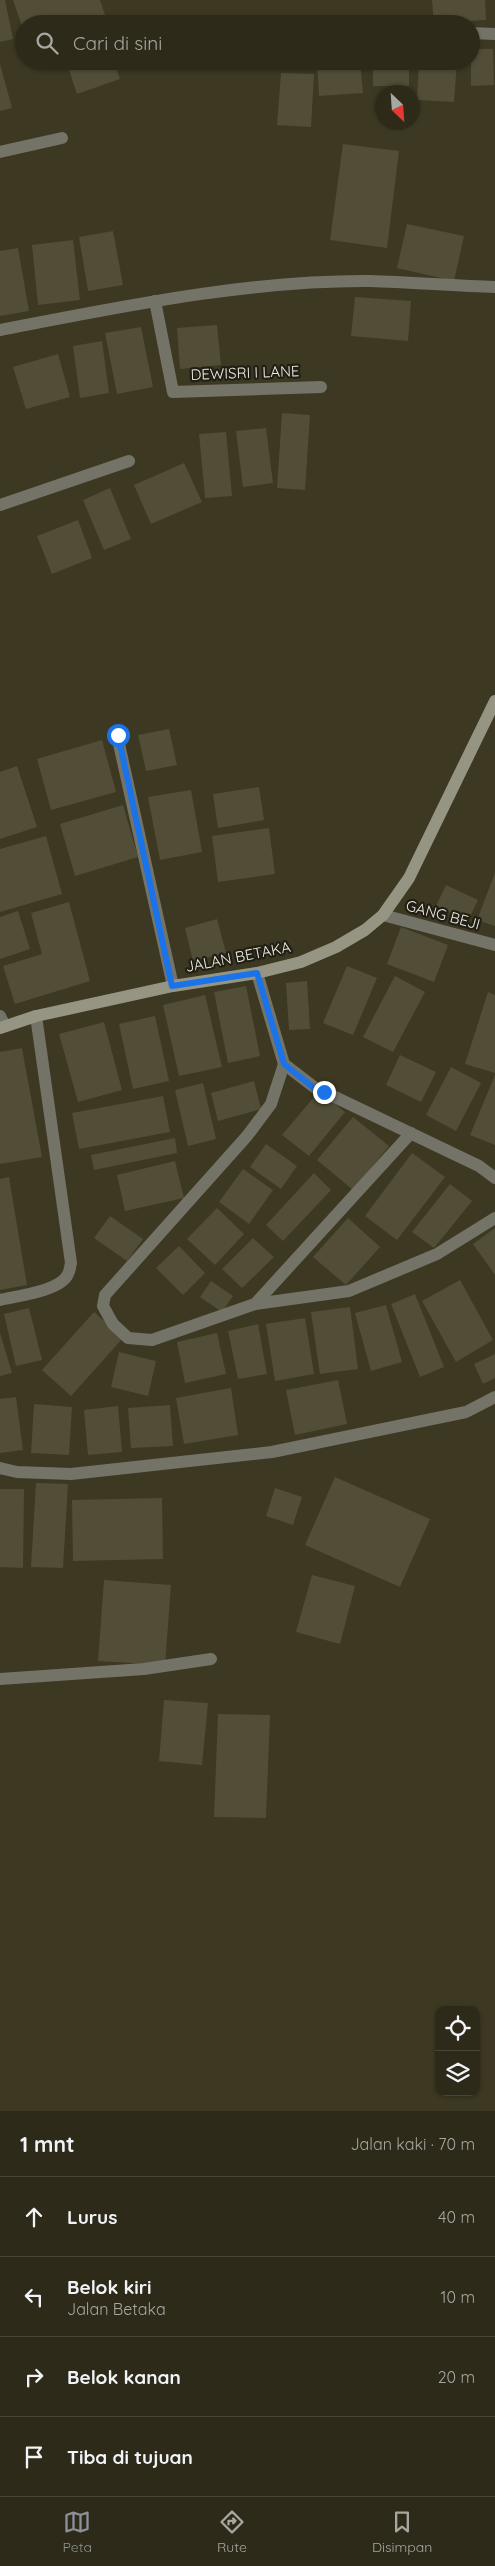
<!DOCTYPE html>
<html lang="id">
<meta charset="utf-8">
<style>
body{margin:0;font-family:Quicksand,sans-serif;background:#353223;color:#f1f3f6}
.controls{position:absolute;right:15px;bottom:15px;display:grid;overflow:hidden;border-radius:10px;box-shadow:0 1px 4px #0004}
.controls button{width:45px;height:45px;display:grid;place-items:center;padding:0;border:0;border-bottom:1px solid #484639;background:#2d2a1a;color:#f1f3f6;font:25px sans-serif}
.compass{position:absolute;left:375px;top:85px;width:45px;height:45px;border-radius:50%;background:#2d2a1a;box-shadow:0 1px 4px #0004;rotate:155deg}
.stop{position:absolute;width:15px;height:15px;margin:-11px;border:4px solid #1a73e8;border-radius:50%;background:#fff}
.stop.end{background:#1a73e8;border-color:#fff;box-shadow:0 1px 5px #0008}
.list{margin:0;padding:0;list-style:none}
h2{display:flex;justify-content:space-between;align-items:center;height:65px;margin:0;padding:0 20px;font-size:21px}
h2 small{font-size:16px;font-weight:400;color:#a7a7a2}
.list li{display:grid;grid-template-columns:32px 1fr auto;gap:15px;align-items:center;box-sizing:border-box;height:80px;padding:0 20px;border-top:1px solid #484639}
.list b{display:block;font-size:19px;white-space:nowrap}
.list p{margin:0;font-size:16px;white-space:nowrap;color:#a7a7a2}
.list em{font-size:16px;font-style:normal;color:#a7a7a2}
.icon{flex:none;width:28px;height:28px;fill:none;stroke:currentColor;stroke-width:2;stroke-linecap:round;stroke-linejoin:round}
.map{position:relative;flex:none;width:495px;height:2111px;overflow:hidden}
.search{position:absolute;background:#2d2a1a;box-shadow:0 1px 4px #0004;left:15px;right:15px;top:15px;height:55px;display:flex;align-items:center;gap:12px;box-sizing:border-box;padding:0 18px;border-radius:28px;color:#a7a7a2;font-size:19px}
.sheet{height:385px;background:#2d2a1a}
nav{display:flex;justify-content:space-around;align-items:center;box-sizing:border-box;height:70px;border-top:1px solid #484639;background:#2d2a1a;font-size:14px;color:#a7a7a2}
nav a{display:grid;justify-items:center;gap:2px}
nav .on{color:#8c9099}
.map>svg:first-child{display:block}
.building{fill:#514d36}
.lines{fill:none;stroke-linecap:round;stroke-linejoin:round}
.street{stroke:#747368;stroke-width:12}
.secondary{stroke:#969483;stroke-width:12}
.route{stroke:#1a73e8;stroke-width:6}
.labels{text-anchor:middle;stroke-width:4.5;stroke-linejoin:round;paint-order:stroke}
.street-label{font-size:15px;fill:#eeecdf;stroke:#211f15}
</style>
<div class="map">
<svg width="495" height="2111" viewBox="0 0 495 2111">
<rect width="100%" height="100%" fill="#3c3822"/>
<g class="building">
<polygon points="0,0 5,0 13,39 0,42"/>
<polygon points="13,0 100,0 105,15 79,24 24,24 23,29"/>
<polygon points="432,0 485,0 486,20 434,23"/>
<polygon points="471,49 493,49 494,85 471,86"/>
<polygon points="66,61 114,61 120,79 77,94"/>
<polygon points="317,61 360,61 363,93 319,96"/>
<rect x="373" y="61" width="36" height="25"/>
<polygon points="419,61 457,61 454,102 417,100"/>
<polygon points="0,64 12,108 0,111"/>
<polygon points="281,73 314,74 311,127 277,125"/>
<polygon points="343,144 399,151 387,248 330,240"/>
<polygon points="407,224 464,236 454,281 397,268"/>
<polygon points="113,231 123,285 88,291 79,237"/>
<polygon points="73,240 80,300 38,305 32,245"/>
<polygon points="18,248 29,311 0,316 0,251"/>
<polygon points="355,297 411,301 408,341 351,336"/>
<polygon points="217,325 221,365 180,369 177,328"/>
<polygon points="141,327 153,387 117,394 105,333"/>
<polygon points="102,341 109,393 80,398 73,346"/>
<polygon points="58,354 70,397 26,409 13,367"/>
<polygon points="282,413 310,415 305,490 277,488"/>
<polygon points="266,428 273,483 243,487 236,431"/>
<polygon points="226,432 232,496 205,498 199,434"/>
<polygon points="184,463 202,502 151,524 134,485"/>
<polygon points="110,488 131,539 104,550 83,500"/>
<polygon points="78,520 92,558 52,574 37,536"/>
<polygon points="169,729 177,765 146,771 138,735"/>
<polygon points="102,740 116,792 51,810 37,759"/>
<polygon points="17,766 37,827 0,839 0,772"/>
<polygon points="259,787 264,820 218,828 213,794"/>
<polygon points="191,790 202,852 160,860 148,797"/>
<polygon points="123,805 138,857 75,876 60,824"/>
<polygon points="269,828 275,874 218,882 212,836"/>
<polygon points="46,836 62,894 0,912 0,849"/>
<polygon points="495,873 495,926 477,920"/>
<polygon points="446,885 478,900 468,921 436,906"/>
<polygon points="69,902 90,981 15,1004 3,966 42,954 31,913"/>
<polygon points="18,911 30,949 0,959 0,917"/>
<polygon points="217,919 226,953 193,961 185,928"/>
<polygon points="401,927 448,945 434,982 387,964"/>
<polygon points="347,966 377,978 353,1035 323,1023"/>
<polygon points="395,976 425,992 393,1052 363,1037"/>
<polygon points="307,981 310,1029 289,1030 286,983"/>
<polygon points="246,986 260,1056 228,1063 214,992"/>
<polygon points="488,992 495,995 495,1073 465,1064"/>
<polygon points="205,995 222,1067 179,1076 163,1005"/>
<polygon points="155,1016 169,1081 133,1089 119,1024"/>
<polygon points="104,1022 122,1090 78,1102 59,1034"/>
<polygon points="22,1048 42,1157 0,1164 0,1052"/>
<polygon points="400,1055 436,1072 421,1102 386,1085"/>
<polygon points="451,1067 481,1083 456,1131 426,1115"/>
<polygon points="495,1075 495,1145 470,1135"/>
<polygon points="254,1081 261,1109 218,1121 211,1093"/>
<polygon points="203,1083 216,1139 188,1146 175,1090"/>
<polygon points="319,1091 345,1112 309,1156 282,1135"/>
<polygon points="163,1096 170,1132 79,1149 72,1113"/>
<polygon points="353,1117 389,1146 353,1190 317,1160"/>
<polygon points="175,1138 177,1153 94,1170 91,1155"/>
<polygon points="266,1144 297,1166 281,1189 250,1167"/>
<polygon points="412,1153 445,1177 397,1240 365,1216"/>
<polygon points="175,1161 184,1198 125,1211 117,1175"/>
<polygon points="243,1169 273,1190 249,1224 219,1202"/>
<polygon points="314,1173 331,1190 283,1241 266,1225"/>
<polygon points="9,1177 27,1285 0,1290 0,1179"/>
<polygon points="450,1184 472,1201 434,1248 412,1232"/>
<polygon points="217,1208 244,1234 215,1265 187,1239"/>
<polygon points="110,1216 143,1239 127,1261 94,1238"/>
<polygon points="348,1218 380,1247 346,1285 313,1257"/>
<polygon points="495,1228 495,1275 473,1244"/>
<polygon points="253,1238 274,1257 242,1288 222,1269"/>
<polygon points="179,1246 205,1273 183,1295 156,1268"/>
<polygon points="460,1280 493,1340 456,1362 422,1301"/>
<polygon points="211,1281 233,1296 222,1312 200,1297"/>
<polygon points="415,1294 444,1367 420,1377 391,1304"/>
<polygon points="386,1305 402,1362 371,1371 355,1313"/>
<polygon points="350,1307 358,1369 320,1374 311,1312"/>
<polygon points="29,1308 42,1360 16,1366 4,1314"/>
<polygon points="94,1312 123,1338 71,1396 42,1370"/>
<polygon points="305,1318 314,1374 275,1381 266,1324"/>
<polygon points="258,1324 267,1374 238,1379 228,1331"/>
<polygon points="0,1333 12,1373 0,1376"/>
<polygon points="217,1333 226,1374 185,1383 177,1342"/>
<polygon points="119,1352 156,1361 148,1396 111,1387"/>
<polygon points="495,1354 495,1378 483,1384 474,1364"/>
<polygon points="338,1380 347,1424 295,1435 286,1390"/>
<polygon points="231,1388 238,1435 184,1444 176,1398"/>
<polygon points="16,1397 23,1450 0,1453 0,1399"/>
<polygon points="34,1404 72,1407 69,1455 31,1453"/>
<polygon points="170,1405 173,1446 131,1448 128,1408"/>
<polygon points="118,1406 122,1452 88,1455 84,1410"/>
<polygon points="335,1477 430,1519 400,1587 305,1545"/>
<polygon points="36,1483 68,1484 63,1568 31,1567"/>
<polygon points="275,1488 302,1497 293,1525 266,1516"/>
<polygon points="0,1489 24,1489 23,1568 0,1567"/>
<polygon points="162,1498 163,1559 73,1561 72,1500"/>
<polygon points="312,1575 355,1586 340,1644 296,1632"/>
<polygon points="104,1580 171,1585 165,1665 98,1661"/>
<polygon points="164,1700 208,1703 202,1765 159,1761"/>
<polygon points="218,1714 270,1715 266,1818 214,1817"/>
</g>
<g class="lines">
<g class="street">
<polyline points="471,33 495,34"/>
<polyline points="0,152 62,138"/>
<polyline points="155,301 173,392 321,387"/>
<path d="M0,330c120,-23 248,-50 370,-49 42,1 84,5 125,6"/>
<polyline points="0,505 129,461"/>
<polyline points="117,735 173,986"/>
<polyline points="383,915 495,945"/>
<polyline points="257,973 284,1064 314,1087 479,1166 495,1178"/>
<polyline points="0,1016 5,1026"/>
<polyline points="284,1064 271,1104 247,1136 105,1295 103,1306 113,1324 128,1338 152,1340 255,1304 349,1291 437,1254 495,1218"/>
<path d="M0,1300c17,-4 61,-9 68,-26 2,-3 2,-8 3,-11l-35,-247"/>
<polyline points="255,1304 411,1133"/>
<polyline points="0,1468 17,1472 71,1474 272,1452 466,1412 495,1397"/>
<polyline points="0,1679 144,1669 211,1659"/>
</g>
<polyline class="secondary" points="0,1028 36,1016 173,986 257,973 301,962 336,947 365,930 383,915 409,878 495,701"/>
</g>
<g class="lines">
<polyline class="route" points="118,735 172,986 257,973 284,1064 314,1088 324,1092"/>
</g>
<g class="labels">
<g class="street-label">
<text transform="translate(245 373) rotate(-2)" y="5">DEWISRI I LANE</text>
<text transform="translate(443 915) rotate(15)" y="5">GANG BEJI</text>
<text transform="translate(238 957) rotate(-11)" y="5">JALAN BETAKA</text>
</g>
</g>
</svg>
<div class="controls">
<button><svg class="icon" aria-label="locate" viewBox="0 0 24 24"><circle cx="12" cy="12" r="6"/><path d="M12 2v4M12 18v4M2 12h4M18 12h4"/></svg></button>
<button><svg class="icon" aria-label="layers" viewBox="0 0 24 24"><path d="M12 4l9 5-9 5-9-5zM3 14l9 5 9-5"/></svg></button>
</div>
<svg class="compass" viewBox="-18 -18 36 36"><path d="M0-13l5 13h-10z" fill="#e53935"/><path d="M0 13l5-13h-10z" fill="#a7a7a2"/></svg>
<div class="stop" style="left:118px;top:735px"></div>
<div class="stop end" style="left:324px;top:1092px"></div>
<div class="search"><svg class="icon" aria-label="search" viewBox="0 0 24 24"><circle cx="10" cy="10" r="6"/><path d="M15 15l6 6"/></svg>Cari di sini</div>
</div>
<section class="sheet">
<h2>1 mnt<small>Jalan kaki · 70 m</small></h2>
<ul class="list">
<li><svg class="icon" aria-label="ahead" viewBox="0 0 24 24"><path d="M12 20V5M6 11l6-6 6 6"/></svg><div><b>Lurus</b></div><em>40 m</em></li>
<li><svg class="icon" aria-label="left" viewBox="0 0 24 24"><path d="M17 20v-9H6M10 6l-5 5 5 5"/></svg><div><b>Belok kiri</b><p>Jalan Betaka</p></div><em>10 m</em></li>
<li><svg class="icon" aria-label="right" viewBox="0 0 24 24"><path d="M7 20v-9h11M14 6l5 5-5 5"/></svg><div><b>Belok kanan</b></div><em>20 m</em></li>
<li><svg class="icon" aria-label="arrive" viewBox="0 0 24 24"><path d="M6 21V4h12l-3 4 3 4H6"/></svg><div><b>Tiba di tujuan</b></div></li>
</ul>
</section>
<nav>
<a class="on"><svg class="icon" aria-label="map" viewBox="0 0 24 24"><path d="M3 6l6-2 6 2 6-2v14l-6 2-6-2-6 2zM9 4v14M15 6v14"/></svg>Peta</a>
<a><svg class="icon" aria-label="directions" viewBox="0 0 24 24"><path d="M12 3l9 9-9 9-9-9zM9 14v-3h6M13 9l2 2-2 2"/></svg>Rute</a>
<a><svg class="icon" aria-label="saved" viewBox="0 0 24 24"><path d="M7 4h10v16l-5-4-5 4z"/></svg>Disimpan</a>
</nav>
